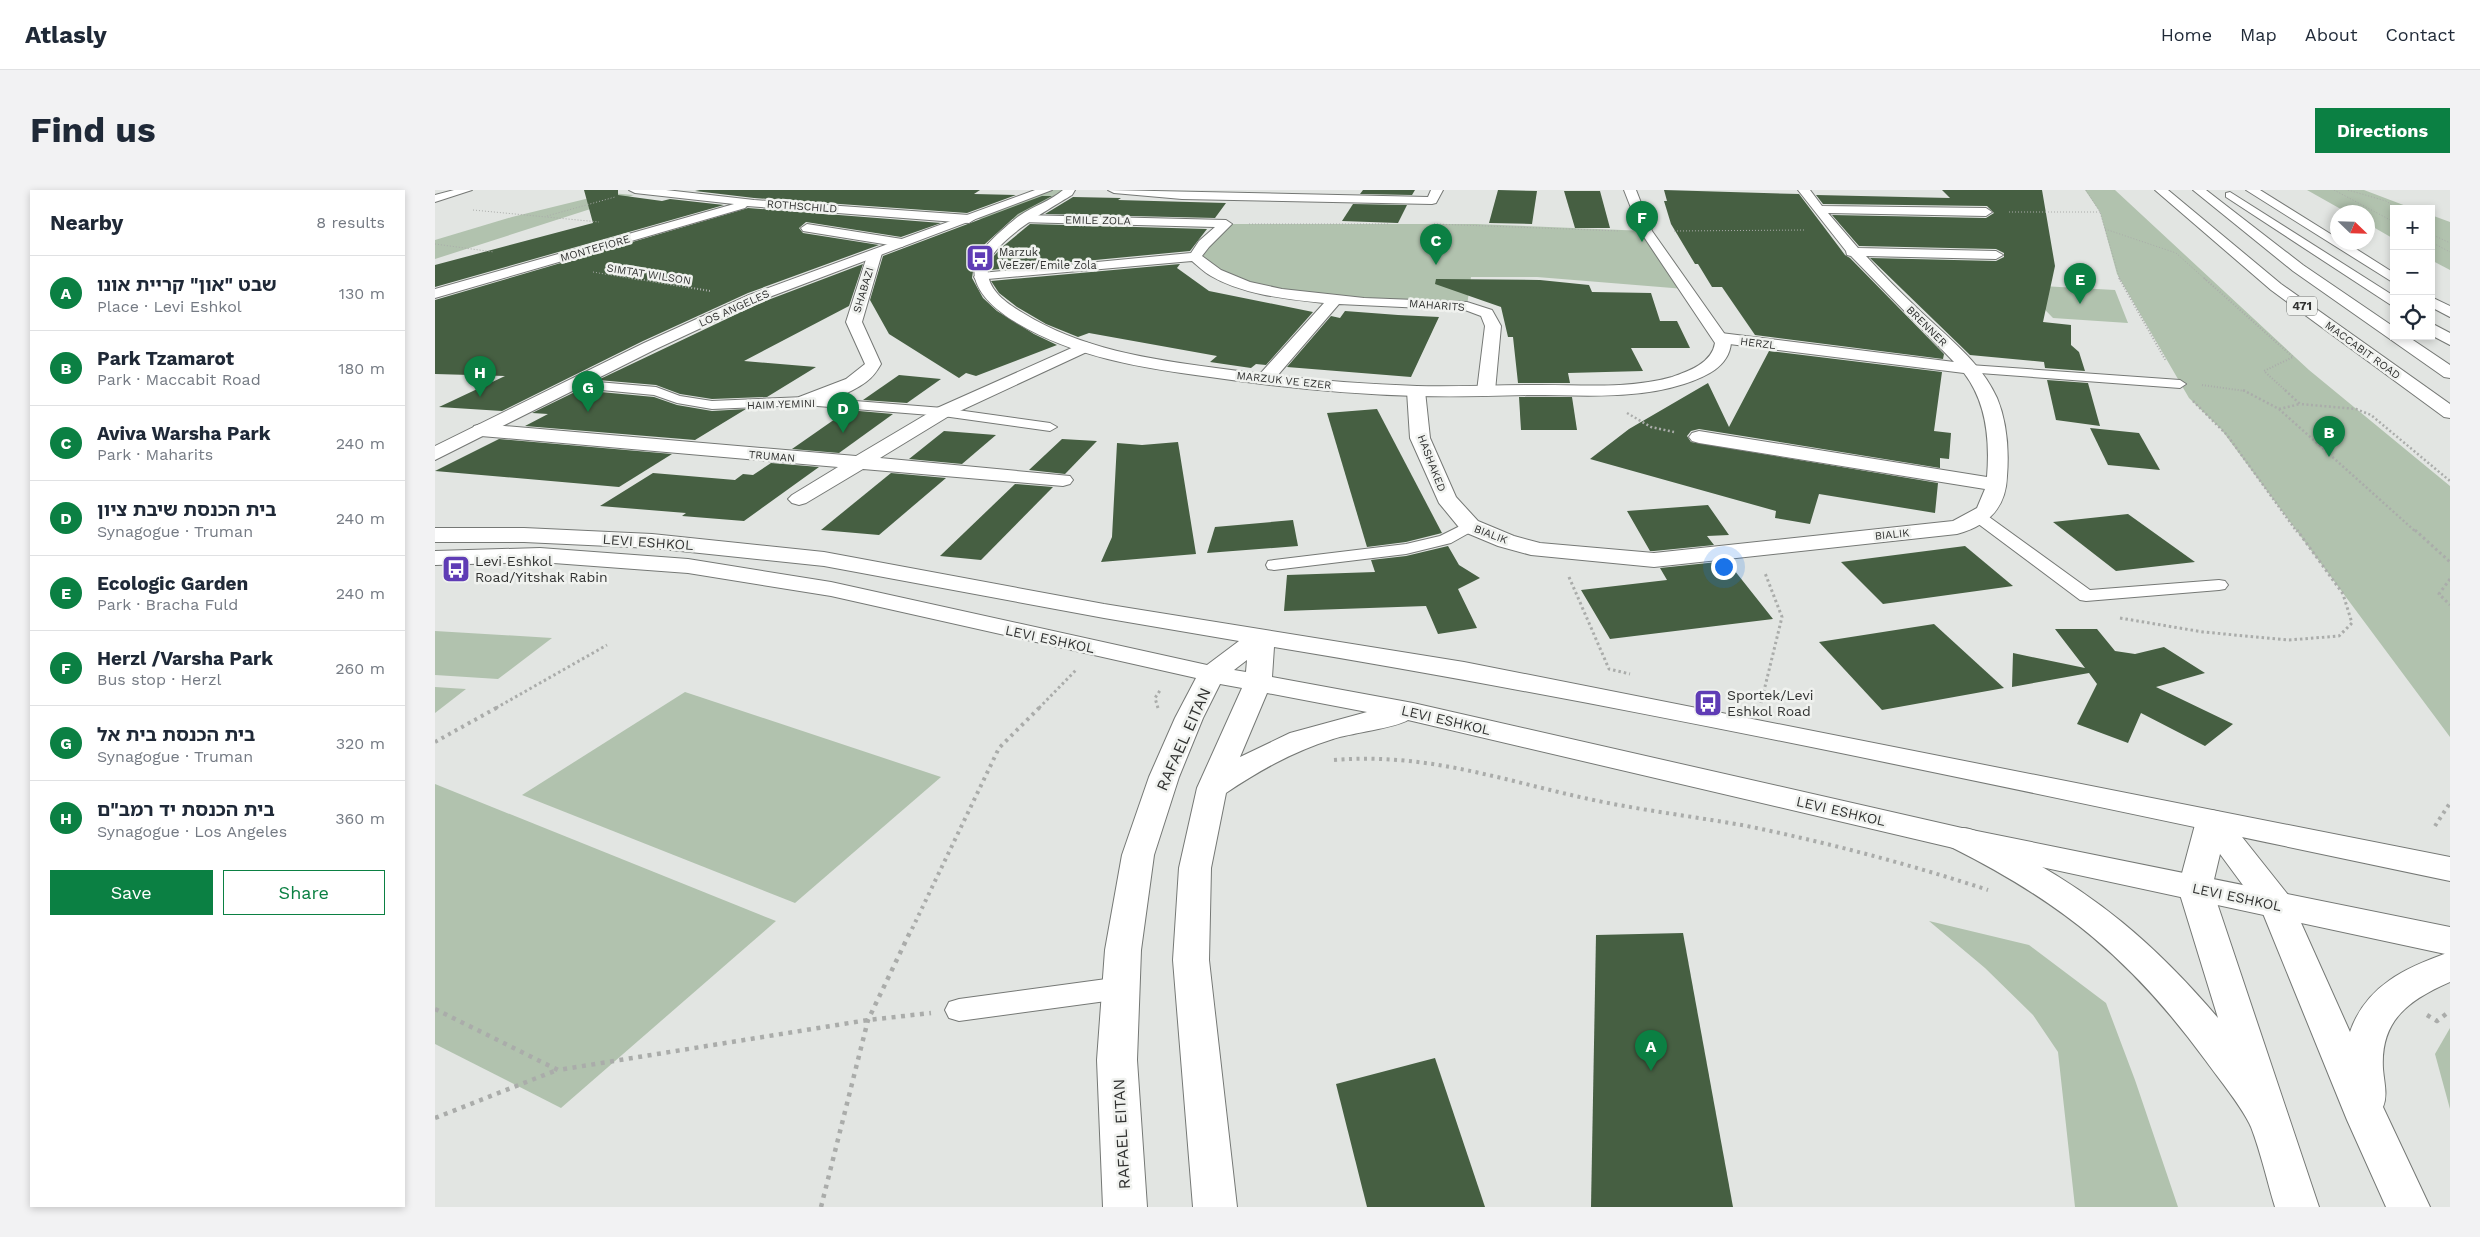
<!DOCTYPE html>
<meta charset="utf-8">
<style>
body{margin:0;font-family:"Work Sans","Noto Sans Hebrew",sans-serif;background:#f2f2f3;color:#1f2937}
.controls{position:absolute;right:15px;top:15px;display:grid;overflow:hidden;border-radius:0px;box-shadow:0 2px 8px #0003}
.controls button{width:45px;height:45px;display:grid;place-items:center;padding:0;border:0;border-bottom:1px solid #e0e1e3;background:#fff;color:#1f2937;font:25px sans-serif}
.compass{position:absolute;left:1895px;top:15px;width:45px;height:45px;border-radius:50%;background:#fff;box-shadow:0 2px 8px #0003;rotate:113deg}
.you{position:absolute;left:1288px;top:376px;width:18px;height:18px;margin:-12px;border:4px solid #fff;border-radius:50%;background:#1a73e8;box-shadow:0 0 0 8px #1a73e833}
.badge{display:grid;place-items:center;width:32px;height:32px;border-radius:50%;background:#0b8043;color:#fff;font-size:16px;font-weight:700}
.pin{position:absolute;translate:-50% -41px;filter:drop-shadow(0 1px 2px #0008)}
.pin::after{content:'';position:absolute;top:26px;width:18px;height:15px;background:inherit;clip-path:polygon(0 0,100% 0,50% 100%)}
.list{margin:0;padding:0;list-style:none}
h2{display:flex;justify-content:space-between;align-items:center;height:65px;margin:0;padding:0 20px;font-size:21px}
h2 small{font-size:16px;font-weight:400;color:#747a83}
.list li{display:grid;grid-template-columns:32px 1fr auto;gap:15px;align-items:center;box-sizing:border-box;height:75px;padding:0 20px;border-top:1px solid #e0e1e3}
.list b{display:block;font-size:19px;white-space:nowrap}
.list p{margin:0;font-size:16px;white-space:nowrap;color:#747a83}
.list em{font-size:16px;font-style:normal;color:#747a83}
.actions{display:flex;gap:10px;padding:15px 20px}
.actions a{flex:1;padding:11px 0;border:1px solid #0b8043;border-radius:0px;text-align:center;font-size:18px;color:#0b8043}
.actions .main{background:#0b8043;color:#fff}
.icon{flex:none;width:28px;height:28px;fill:none;stroke:currentColor;stroke-width:2;stroke-linecap:round;stroke-linejoin:round}
.map{position:relative;flex:none;width:2015px;height:1017px;overflow:hidden;border-radius:0px}
header{display:flex;align-items:center;gap:30px;box-sizing:border-box;height:70px;padding:0 25px;background:#fff;border-bottom:1px solid #e0e1e3}
header strong{font-size:24px}
nav{display:flex;gap:28px;margin-inline-start:auto;font-size:18px}
.intro{display:flex;align-items:center;justify-content:space-between;box-sizing:border-box;height:120px;padding:0 30px}
h1{margin:0;font-size:35px}
.button{padding:12px 22px;border-radius:0px;background:#0b8043;color:#fff;font-size:18px;font-weight:700}
main{display:flex;gap:30px;padding:0 30px}
aside{flex:1;background:#fff;border-radius:0px;box-shadow:0 2px 8px #0003}
.map>svg:first-child{display:block}
.green{fill:#b1c2ae}
.building{fill:#465f42}
.lines{fill:none;stroke-linecap:round;stroke-linejoin:round}
.lane-casing{stroke:#757875;stroke-width:2}
.street-casing{stroke:#757875;stroke-width:2}
.secondary-casing{stroke:#757875;stroke-width:2}
.highway-casing{stroke:#757875;stroke-width:2}
.path-far5{stroke:#aaacaa;stroke-width:1;stroke-dasharray:1 2;stroke-linecap:butt}
.path-far4{stroke:#aaacaa;stroke-width:2;stroke-dasharray:1 2;stroke-linecap:butt}
.path-far3{stroke:#aaacaa;stroke-width:2.5;stroke-dasharray:2 2.5;stroke-linecap:butt}
.path-far2{stroke:#aaacaa;stroke-width:3;stroke-dasharray:2.5 3;stroke-linecap:butt}
.path-far1{stroke:#aaacaa;stroke-width:4;stroke-dasharray:3 4.5;stroke-linecap:butt}
.path{stroke:#aaacaa;stroke-width:4.5;stroke-dasharray:4 5.5;stroke-linecap:butt}
.lane{fill:#fff;fill-rule:evenodd}
.street{fill:#fff;fill-rule:evenodd}
.secondary{fill:#fff;fill-rule:evenodd}
.highway{fill:#fff;fill-rule:evenodd}
.labels{text-anchor:middle;stroke-width:5;stroke-linejoin:round;paint-order:stroke}
.far-street-label{font-size:11px;fill:#313231;stroke:#f0f2ef}
.far-poi-label{font-size:11px;fill:#313231;stroke:#f0f2ef;text-anchor:start}
.shield{fill:#f0f2ef;stroke:#6a6c6a;stroke-width:1}
.shield-label{font-size:12px;font-weight:bold;fill:#313231}
.street-label{font-size:14px;fill:#313231;stroke:#f0f2ef}
.poi-label{font-size:14px;fill:#313231;stroke:#f0f2ef;text-anchor:start}
.near-street-label{font-size:16px;fill:#313231;stroke:#f0f2ef}
</style>
<header>
<strong>Atlasly</strong>
<nav><a>Home</a><a>Map</a><a>About</a><a>Contact</a></nav>
</header>
<div class="intro"><h1>Find us</h1><a class="button">Directions</a></div>
<main>
<aside>
<h2>Nearby<small>8 results</small></h2>
<ul class="list">
<li><span class="badge">A</span><div><b>שבט &quot;און&quot; קריית אונו</b><p>Place · Levi Eshkol</p></div><em>130 m</em></li>
<li><span class="badge">B</span><div><b>Park Tzamarot</b><p>Park · Maccabit Road</p></div><em>180 m</em></li>
<li><span class="badge">C</span><div><b>Aviva Warsha Park</b><p>Park · Maharits</p></div><em>240 m</em></li>
<li><span class="badge">D</span><div><b>בית הכנסת שיבת ציון</b><p>Synagogue · Truman</p></div><em>240 m</em></li>
<li><span class="badge">E</span><div><b>Ecologic Garden</b><p>Park · Bracha Fuld</p></div><em>240 m</em></li>
<li><span class="badge">F</span><div><b>Herzl /Varsha Park</b><p>Bus stop · Herzl</p></div><em>260 m</em></li>
<li><span class="badge">G</span><div><b>בית הכנסת בית אל</b><p>Synagogue · Truman</p></div><em>320 m</em></li>
<li><span class="badge">H</span><div><b>בית הכנסת יד רמב&quot;ם</b><p>Synagogue · Los Angeles</p></div><em>360 m</em></li>
</ul>
<div class="actions"><a class="main">Save</a><a>Share</a></div>
</aside>
<div class="map">
<svg width="2015" height="1017" viewBox="0 0 2015 1017">
<rect width="100%" height="100%" fill="#e2e5e2"/>
<g class="green">
<polygon points="611,0 634,0 588,29 534,29"/>
<polygon points="1650,0 1680,0 1874,180 2015,296 2015,547 1786,239 1754,208 1682,84 1665,22"/>
<polygon points="1872,0 1929,0 1979,19 1959,19 1959,49 1933,34 1932,22 1911,22"/>
<polygon points="175,3 199,5 0,69 0,50 77,27"/>
<polygon points="1996,25 2015,32 2015,80 1996,70"/>
<polygon points="791,34 1041,34 1211,41 1250,99 1102,87 1036,87 1032,116 901,109 816,96 765,72 769,54"/>
<polygon points="1586,95 1680,100 1693,133 1618,128"/>
<polygon points="0,441 117,448 63,489 0,485"/>
<polygon points="0,497 31,499 0,523"/>
<polygon points="250,502 506,587 360,713 87,605"/>
<polygon points="0,594 341,731 126,918 0,854"/>
<polygon points="1494,731 1594,755 1671,813 1700,890 1743,1017 1640,1017 1623,862 1598,825 1550,778"/>
<polygon points="2015,838 2015,919 2000,864"/>
</g>
<g class="building">
<polygon points="149,0 183,0 183,5 227,11 235,9 289,15 0,97 0,75 158,33"/>
<polygon points="265,0 545,0 539,4 581,5 532,23 319,8 260,1"/>
<polygon points="928,0 980,0 977,5 925,4"/>
<polygon points="1063,0 1102,1 1097,34 1054,33"/>
<polygon points="1229,0 1364,4 1410,65 1415,68 1509,164 1508,169 1320,145 1287,97 1277,97 1263,74 1260,74 1236,34 1229,11 1232,11"/>
<polygon points="1507,0 1607,0 1620,76 1608,132 1636,135 1636,155 1644,162 1650,181 1610,178 1609,172 1535,165 1435,68 1561,71 1569,67 1569,63 1561,59 1424,56 1397,25 1551,28 1559,23 1552,16 1388,14 1381,5 1515,8"/>
<polygon points="1129,1 1165,1 1175,38 1140,38"/>
<polygon points="607,6 617,6 583,24 550,54 540,68 537,88 548,108 562,121 599,144 622,155 541,186 531,183 524,188 454,144 435,110 448,66"/>
<polygon points="638,7 686,8 683,10 791,13 780,28 610,24"/>
<polygon points="918,14 972,15 963,33 907,31"/>
<polygon points="313,18 506,33 466,47 371,32 364,38 368,43 444,55 313,103 208,151 67,221 4,217 70,186 0,184 0,110"/>
<polygon points="595,34 772,39 755,61 555,80 558,67 566,58"/>
<polygon points="428,74 414,116 309,171 381,177 332,207 277,209 245,204 221,195 163,190 325,113"/>
<polygon points="745,74 742,78 774,101 878,122 831,175 821,174 816,178 775,172 782,166 654,143 643,147 611,134 582,117 564,103 556,91"/>
<polygon points="1001,89 1105,90 1154,95 1157,102 1216,103 1225,131 1242,131 1255,158 1196,158 1208,181 1133,183 1135,193 1083,193 1078,147 1073,147 1066,117 1000,94"/>
<polygon points="910,121 963,125 1004,127 976,187 852,177 896,126 905,128"/>
<polygon points="1334,161 1507,182 1499,241 1516,243 1514,269 1505,268 1505,278 1264,239 1256,241 1252,246 1256,252 1503,293 1500,323 1384,304 1375,334 1340,328 1341,321 1155,269 1194,239 1273,193 1294,237"/>
<polygon points="464,185 506,189 472,213 428,210"/>
<polygon points="1612,190 1653,193 1665,236 1621,230"/>
<polygon points="144,200 219,207 242,215 277,221 311,219 260,250 90,236 113,224 97,223"/>
<polygon points="1084,207 1137,207 1142,240 1086,240"/>
<polygon points="942,219 1007,343 971,352 932,357 892,223"/>
<polygon points="413,220 458,224 404,263 357,259"/>
<polygon points="1655,238 1704,243 1725,280 1673,275"/>
<polygon points="509,241 561,245 527,274 474,269"/>
<polygon points="64,249 237,264 184,297 0,281"/>
<polygon points="627,249 662,251 630,284 594,280"/>
<polygon points="743,252 761,364 666,372 677,347 682,253 707,255"/>
<polygon points="336,273 384,277 309,331 247,326 251,323 165,316 218,283 300,290 308,284 318,285"/>
<polygon points="456,283 511,288 444,345 386,340"/>
<polygon points="580,294 618,297 546,370 505,366"/>
<polygon points="1273,315 1294,345 1272,346 1279,355 1219,361 1215,361 1192,321"/>
<polygon points="1693,324 1760,372 1681,381 1618,332"/>
<polygon points="858,330 863,356 772,363 780,337"/>
<polygon points="1013,356 1024,375 1045,388 1023,399 1042,438 1003,444 991,416 849,421 852,385 940,382 936,370 971,366"/>
<polygon points="1530,356 1578,396 1448,414 1406,372"/>
<polygon points="1292,371 1338,429 1175,449 1146,400 1232,390 1225,378"/>
<polygon points="1499,434 1569,498 1447,520 1384,452"/>
<polygon points="1620,439 1662,439 1680,461 1700,464 1729,457 1770,483 1721,497 1798,534 1770,556 1706,523 1693,553 1642,534 1662,494 1654,483 1577,497 1578,463 1650,478"/>
<polygon points="1248,743 1298,1017 1156,1017 1161,745"/>
<polygon points="1000,868 1050,1017 932,1017 901,894"/>
</g>
<g class="lines">
<defs>
<g id="lane">
<polygon points="1535,175 1745,190 1751,194 1745,198 1531,182 1529,179"/>
<polygon points="139,190 221,197 245,206 277,211 370,207 508,218 615,233 622,237 615,241 508,226 370,215 277,219 242,213 219,205 135,197 133,194 135,191"/>
<polygon points="1544,322 1550,324 1655,400 1784,390 1790,391 1793,395 1790,399 1784,400 1651,411 1645,410 1538,330 1536,327 1538,324"/>
<polygon points="1035,331 1041,333 1043,336 1041,339 1016,353 971,364 839,380 833,379 831,375 833,371 839,370 971,354 1005,346"/>
<polygon points="686,787 695,790 699,798 695,806 686,809 524,831 514,828 510,820 514,812 524,809"/>
</g>
<g id="street">
<polygon points="19,0 37,0 0,12 0,5"/>
<polygon points="194,0 231,0 319,10 534,25 540,29 534,33 312,16 310,18 0,108 0,99 299,14 200,3"/>
<polygon points="673,0 993,7 996,0 1008,0 1001,13 997,14 747,9 679,3"/>
<path d="M1363,0h12l12,16 164,2 6,4 -6,4 -158,-3 30,35 138,3 7,4 -7,4 -130,-3c17,19 35,37 53,54 28,27 62,52 78,88 10,24 12,53 10,78 -1,33 -20,50 -50,58l-303,33 -123,-12 -33,-9 -36,-15 -23,-28 -29,-65 -3,-47 3,-4h12l3,4 5,47 26,59 22,24 36,15 26,7 114,10 299,-32 24,-13 8,-19 -286,-46 -7,-2 -3,-4 3,-4 7,-2 288,46c3,-36 0,-74 -23,-104l-243,-30 -8,-5 8,-5 233,29 -103,-106 -4,-1 -1,-4z"/>
<path d="M588,25l203,5 6,4 -23,23 -7,9 19,14 29,12 32,7 82,9 103,4 25,8 9,16 -6,65 -3,4h-12l-3,-4 8,-65 -4,-10 -16,-6 -126,-6 -68,79h-12l-3,-4 3,-4 65,-72c-36,-4 -81,-8 -113,-27 -7,-4 -13,-10 -19,-15l-216,19 -2,-3 2,-3 5,-1 210,-20 8,-12 16,-14 -196,-5 -2,-3z"/>
<polygon points="372,34 467,49 473,53 467,57 368,41 366,38"/>
<path d="M440,59l7,4 -20,69 19,42c-4,7 -8,13 -15,18 -13,10 -52,27 -67,23l-3,-4 3,-4 47,-18 19,-15 -19,-42 22,-69z"/>
<polygon points="650,152 656,154 658,157 656,160 514,226 445,268 635,286 638,290 635,294 628,296 428,279 371,313 364,315 357,313 353,309 357,305 403,277 46,246 39,244 37,240 39,236 46,234 421,266 502,218"/>
</g>
<g id="secondary">
<polygon points="600,0 617,0 324,111 221,159 0,270 0,256 209,153 314,105"/>
<path d="M628,0h12l-3,5c-20,12 -81,47 -84,71 -3,23 18,37 35,47 58,36 126,46 193,55 66,9 134,16 201,18 37,1 75,-1 112,-1 47,-1 97,5 143,-8 17,-6 40,-14 43,-34l-75,-112 -16,-41h12l16,41 79,112c-2,24 -26,34 -47,41 -49,16 -103,11 -154,11 -38,1 -76,2 -114,1 -69,-2 -138,-9 -206,-19 -68,-9 -139,-20 -198,-57 -18,-12 -42,-31 -37,-56 2,-13 32,-39 44,-48 14,-10 32,-15 44,-26z"/>
<polygon points="1811,0 1825,0 1902,48 1902,52 1910,52 1959,83 1959,93"/>
<polygon points="1996,107 2015,116 2015,127 1996,117"/>
<path d="M0,338h89l128,6 172,18 280,52 360,58 986,195v24c-391,-82 -782,-169 -1176,-234l-2,30 141,26 549,125 488,99v28l-488,-105 -554,-130c-12,8 -57,13 -75,19 -39,12 -73,31 -107,54l-15,75 -2,92 28,247h-44l-20,-247 6,-92 18,-80 45,-100 -22,-4 -17,34 -24,59 -25,78 -13,95 -4,110 10,147h-44l-6,-147 8,-110 17,-95 27,-78 26,-59 21,-40 -365,-82 -143,-23 -148,-11 -105,3v-14l105,-3 148,11 143,23 376,83 32,-24 -135,-23 -280,-52 -172,-18 -128,-6h-89zM812,470l-1,12 -12,-2zM832,503l100,19 -77,21 -50,24z"/>
</g>
<g id="highway">
<polygon points="1720,0 1733,0 1846,94 2015,214 2015,228 2009,227 1836,100"/>
<polygon points="1758,0 1771,0 1868,75 1959,137 1959,146 1972,146 2015,175 2015,188 2009,187 1858,81"/>
<polygon points="1795,2 1959,106 1959,117 1791,7 1791,3"/>
<polygon points="1996,133 2015,143 2015,155 1996,145"/>
<path d="M1777,620l11,3 66,83 61,136c16,-47 57,-65 100,-80v30c-41,18 -70,38 -67,87 1,13 5,26 0,38l47,100h-44l-39,-87 -85,-209 -42,-57 -8,34 107,319h-44c-8,-26 -14,-54 -24,-80 -8,-19 -32,-48 -45,-66 -74,-101 -143,-158 -255,-214l-5,-8 5,-8c3,-1 7,-3 11,-3 12,-1 37,15 48,21 86,45 145,95 208,169l-40,-130 18,-67 5,-8z"/>
</g>
</defs>
<use href="#lane" class="lane-casing"/>
<use href="#street" class="street-casing"/>
<use href="#secondary" class="secondary-casing"/>
<use href="#highway" class="highway-casing"/>
<g class="path-far5">
<polyline points="1651,0 1665,22 1685,90"/>
<polyline points="1899,0 1959,32"/>
<polyline points="1913,0 1951,11 1963,19"/>
<polyline points="38,20 164,32"/>
<polyline points="1574,22 1665,22"/>
<polyline points="112,26 180,7"/>
<polyline points="814,34 953,34"/>
<polyline points="999,34 1185,41"/>
<polyline points="1670,39 1741,63 1771,90"/>
<polyline points="1239,41 1370,40"/>
<polyline points="1996,44 2015,53"/>
<polyline points="1996,52 2015,62"/>
<polyline points="0,54 59,62"/>
<polyline points="158,82 204,90"/>
</g>
<g class="path-far4">
<polyline points="197,88 275,101"/>
<polyline points="1684,88 1731,171"/>
<polyline points="1769,88 1858,167 1829,181 1851,201"/>
<polyline points="1767,195 1810,201"/>
</g>
<g class="path-far3">
<polyline points="1808,200 1844,219 1981,342"/>
<polyline points="1850,200 1865,214 1921,219 1936,225 2015,291"/>
<polyline points="1758,211 1792,245 1862,342"/>
<polyline points="1844,219 1865,214"/>
<polyline points="1192,223 1216,237 1239,242"/>
</g>
<g class="path-far2">
<polyline points="1980,340 2015,372"/>
<polyline points="1134,387 1174,479 1195,484"/>
<polyline points="2015,389 2004,404 2015,415"/>
<polyline points="1685,428 1768,442 1854,450 1904,446 1917,433 1908,404 1862,340"/>
<polyline points="1326,513 1347,427 1330,383"/>
<polyline points="61,518 172,455"/>
<polyline points="604,518 641,480"/>
<polyline points="723,518 720,508 726,499"/>
</g>
<g class="path-far1">
<polyline points="0,552 63,517"/>
<path d="M899,570c95,-8 173,22 264,41 49,10 99,16 149,25 82,17 162,38 241,64"/>
<polyline points="2000,636 2015,613"/>
<polyline points="477,739 564,558 605,517"/>
</g>
<g class="path">
<polyline points="0,819 123,880 433,830 496,823"/>
<polyline points="1992,825 2002,831 2015,821"/>
<polyline points="0,928 122,880"/>
<polyline points="386,1017 433,830 477,738"/>
</g>
<use href="#lane" class="lane"/>
<use href="#street" class="street"/>
<use href="#secondary" class="secondary"/>
<use href="#highway" class="highway"/>
</g>
<defs>
<symbol id="bus-square" viewBox="-11 -11 22 22"><rect x="-9" y="-9" width="18" height="18" rx="4" fill="#5f3cb5" stroke="#f0f2ef"/><path d="M-5-6H5V4H4V6H2V4H-2V6H-4V4H-5ZM-3.5-4V0h7V-4ZM-3.5 1.2v1.5H-2V1.2ZM2 1.2v1.5H3.5V1.2Z" fill="#fff"/></symbol>
</defs>
<g fill-rule="evenodd">
<use href="#bus-square" x="529" y="52" width="32" height="32"/>
<use href="#bus-square" x="5" y="363" width="32" height="32"/>
<use href="#bus-square" x="1257" y="497" width="32" height="32"/>
</g>
<g class="labels">
<g class="far-street-label">
<text transform="translate(367 16) rotate(4)" y="4">ROTHSCHILD</text>
<text transform="translate(663 30) rotate(1)" y="4">EMILE ZOLA</text>
<text transform="translate(160 58) rotate(-16)" y="4">MONTEFIORE</text>
<text transform="translate(214 84) rotate(9)" y="4">SIMTAT WILSON</text>
<text transform="translate(428 100) rotate(-73)" y="4">SHABAZI</text>
<text transform="translate(1002 115) rotate(4)" y="4">MAHARITS</text>
<text transform="translate(299 118) rotate(-24)" y="4">LOS ANGELES</text>
<text transform="translate(1492 136) rotate(45)" y="4">BRENNER</text>
<text transform="translate(1323 153) rotate(7)" y="4">HERZL</text>
<text transform="translate(1928 160) rotate(36)" y="4">MACCABIT ROAD</text>
<text transform="translate(849 190) rotate(6)" y="4">MARZUK VE EZER</text>
<text transform="translate(346 214) rotate(-2)" y="4">HAIM YEMINI</text>
<text transform="translate(337 266) rotate(5)" y="4">TRUMAN</text>
<text transform="translate(997 273) rotate(69)" y="4">HASHAKED</text>
<text transform="translate(1056 344) rotate(21)" y="4">BIALIK</text>
<text transform="translate(1457 344) rotate(-6)" y="4">BIALIK</text>
</g>
<g class="far-poi-label">
<text x="564" y="66">Marzuk<tspan x="564" dy="13">VeEzer/Emile Zola</tspan></text>
</g>
<rect class="shield" x="1852" y="106.5" width="30" height="19" rx="4"/>
<g class="shield-label">
<text x="1867" y="120">471</text>
</g>
<g class="street-label">
<text transform="translate(213 352) rotate(4)" y="5">LEVI ESHKOL</text>
<text transform="translate(615 449) rotate(12)" y="5">LEVI ESHKOL</text>
<text transform="translate(1011 530) rotate(13)" y="5">LEVI ESHKOL</text>
<text transform="translate(1406 621) rotate(13)" y="5">LEVI ESHKOL</text>
<text transform="translate(1802 707) rotate(12)" y="5">LEVI ESHKOL</text>
</g>
<g class="poi-label">
<text x="40" y="376">Levi Eshkol<tspan x="40" dy="16">Road/Yitshak Rabin</tspan></text>
<text x="1292" y="510">Sportek/Levi<tspan x="1292" dy="16">Eshkol Road</tspan></text>
</g>
<g class="near-street-label">
<text transform="translate(748 549) rotate(-66)" y="6">RAFAEL EITAN</text>
<text transform="translate(686 944) rotate(-93)" y="6">RAFAEL EITAN</text>
</g>
</g>
</svg>
<div class="controls">
<button>+</button>
<button>−</button>
<button><svg class="icon" aria-label="locate" viewBox="0 0 24 24"><circle cx="12" cy="12" r="6"/><path d="M12 2v4M12 18v4M2 12h4M18 12h4"/></svg></button>
</div>
<svg class="compass" viewBox="-18 -18 36 36"><path d="M0-13l5 13h-10z" fill="#e53935"/><path d="M0 13l5-13h-10z" fill="#747a83"/></svg>
<div class="you"></div>
<div class="pin badge" style="left:1216px;top:881px">A</div>
<div class="pin badge" style="left:1894px;top:267px">B</div>
<div class="pin badge" style="left:1001px;top:75px">C</div>
<div class="pin badge" style="left:408px;top:243px">D</div>
<div class="pin badge" style="left:1645px;top:114px">E</div>
<div class="pin badge" style="left:1207px;top:52px">F</div>
<div class="pin badge" style="left:153px;top:222px">G</div>
<div class="pin badge" style="left:45px;top:207px">H</div>
</div>
</main>
